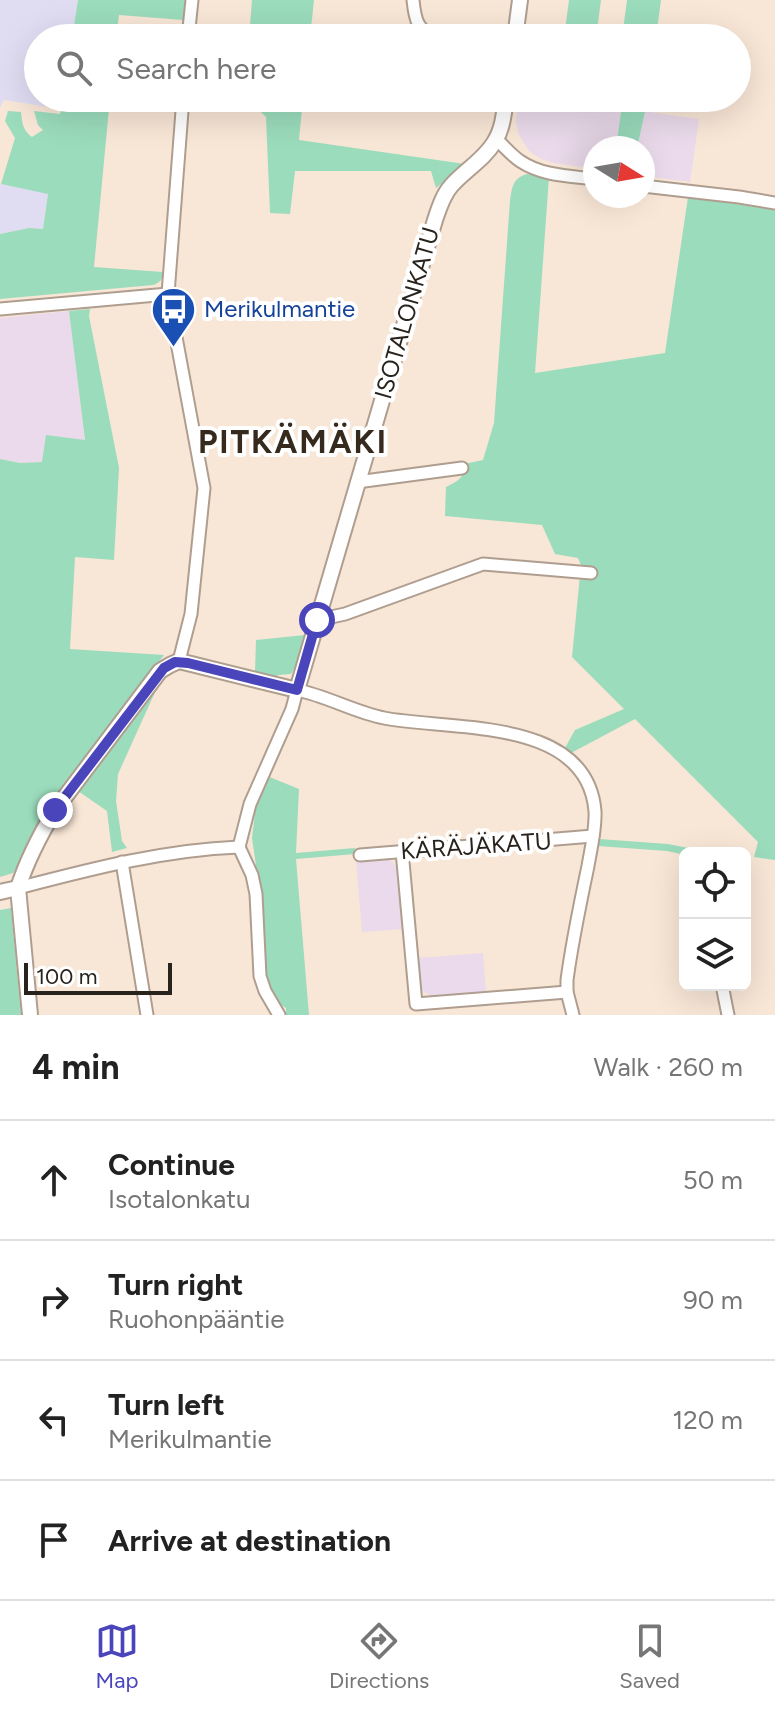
<!DOCTYPE html>
<meta charset="utf-8">
<style>
body{margin:0;font-family:Figtree,sans-serif;background:#f6f6f6;color:#222}
.controls{position:absolute;right:24px;bottom:24px;display:grid;overflow:hidden;border-radius:12px;box-shadow:0 8px 32px #0002}
.controls button{width:72px;height:72px;display:grid;place-items:center;padding:0;border:0;border-bottom:2px solid #e0e0e0;background:#fff;color:#222;font:40px sans-serif}
.compass{position:absolute;left:583px;top:136px;width:72px;height:72px;border-radius:50%;background:#fff;box-shadow:0 8px 32px #0002;rotate:101deg}
.scale{position:absolute;left:24px;bottom:20px;width:148px;box-sizing:border-box;padding-left:8px;border:4px solid #29231d;border-top:0;font-size:22px;line-height:28px;white-space:nowrap;color:#29231d;-webkit-text-stroke:6px #fff;paint-order:stroke}
.stop{position:absolute;width:24px;height:24px;margin:-18px;border:6px solid #4b45bc;border-radius:50%;background:#fff}
.stop.end{background:#4b45bc;border-color:#fff;box-shadow:0 2px 8px #0008}
.list{margin:0;padding:0;list-style:none}
h2{display:flex;justify-content:space-between;align-items:center;height:104px;margin:0;padding:0 32px;font-size:34px}
h2 small{font-size:26px;font-weight:400;color:#767676}
.list li{display:grid;grid-template-columns:52px 1fr auto;gap:24px;align-items:center;box-sizing:border-box;height:120px;padding:0 32px;border-top:2px solid #e0e0e0}
.list b{display:block;font-size:30px;white-space:nowrap}
.list p{margin:0;font-size:26px;white-space:nowrap;color:#767676}
.list em{font-size:26px;font-style:normal;color:#767676}
.icon{flex:none;width:44px;height:44px;fill:none;stroke:currentColor;stroke-width:2;stroke-linecap:round;stroke-linejoin:round}
.map{position:relative;flex:none;width:775px;height:1015px;overflow:hidden}
.search{position:absolute;background:#fff;box-shadow:0 8px 32px #0002;left:24px;right:24px;top:24px;height:88px;display:flex;align-items:center;gap:20px;box-sizing:border-box;padding:0 28px;border-radius:44px;color:#767676;font-size:30px}
.sheet{height:584px;background:#fff}
nav{display:flex;justify-content:space-around;align-items:center;box-sizing:border-box;height:112px;border-top:2px solid #e0e0e0;background:#fff;font-size:22px;color:#767676}
nav a{display:grid;justify-items:center;gap:4px}
nav .on{color:#4b45bc}
.map>svg:first-child{display:block}
.commercial{fill:#e0ddf3}
.industrial{fill:#eadaeb}
.green{fill:#9bdcbc}
.lines{fill:none;stroke-linecap:round;stroke-linejoin:round}
.minor-casing{stroke:#af9e8f;stroke-width:15}
.tertiary-casing{stroke:#af9e8f;stroke-width:18}
.minor{stroke:#fff;stroke-width:11}
.tertiary{stroke:#fff;stroke-width:14}
.route{stroke:#4b45bc;stroke-width:10}
.labels{text-anchor:middle;stroke-width:8;stroke-linejoin:round;paint-order:stroke}
.transit-label{font-size:24px;fill:#164399;stroke:#fff;text-anchor:start}
.street-label{font-size:24px;fill:#29231d;stroke:#fff}
.district-label{font-size:32px;font-weight:bold;letter-spacing:2px;fill:#36291d;stroke:#fff}
</style>
<div class="map">
<svg width="775" height="1015" viewBox="0 0 775 1015">
<rect width="100%" height="100%" fill="#f8e6d6"/>
<g class="commercial">
<polygon points="0,0 78,0 72,38 38,38 38,98 63,98 61,109 4,100 0,108"/>
<polygon points="0,184 48,193 43,229 29,228 0,234"/>
</g>
<g class="industrial">
<polygon points="518,98 551,98 699,119 690,182 643,176 643,148 595,148 595,169 554,163 541,159 529,151 518,133 516,121"/>
<polygon points="69,311 85,441 42,462 20,463 0,459 0,318"/>
<polygon points="386,859 393,862 396,868 402,929 362,932 356,861"/>
<polygon points="483,953 486,993 433,997 423,991 420,986 417,958"/>
</g>
<g class="green">
<polygon points="78,0 187,0 183,20 119,15 116,38 72,38"/>
<polygon points="252,0 314,0 310,38 249,38"/>
<polygon points="569,0 601,0 596,38 564,38"/>
<polygon points="627,0 661,0 656,38 622,38"/>
<path d="M63,98h47l-16,169 69,5c0,7 -3,11 -10,13l-153,14v-65l29,-6 14,1 5,-35 -47,-10 14,-46 -10,-17 3,-10 13,1c1,11 2,19 11,25l11,-7 -5,-5 -4,-14 26,3z"/>
<polygon points="247,98 303,98 299,140 465,164 436,188 431,171 295,171 290,214 270,213 266,117"/>
<polygon points="623,98 648,98 637,148 616,148"/>
<path d="M527,174l22,3 -14,196 130,-20 23,-156 87,13v650l-21,-3 4,-15 -123,-123 -64,34 -6,-5 10,-18 49,-21 -52,-52 9,-92 -3,-7 -23,-4 -13,-29 -97,-9 1,-29c12,-6 19,-9 18,-23l19,-4 11,-37 16,-222c2,-14 3,-23 17,-27z"/>
<polygon points="90,309 89,316 119,468 114,560 75,557 70,649 164,655 41,818 23,857 13,873 0,877 0,459 20,463 42,462 46,435 85,440 69,311"/>
<polygon points="305,635 297,663 291,674 278,675 277,677 255,672 256,640"/>
<polygon points="156,690 118,774 116,801 122,841 127,848 112,852 107,811 78,791"/>
<polygon points="267,776 299,789 296,853 355,848 355,854 296,859 309,1015 286,1015 286,1008 278,1003 267,984 260,893 252,838 256,804"/>
<polygon points="599,839 668,844 713,853 685,853 685,855 667,851 598,846"/>
<polygon points="11,908 21,1015 0,1015 0,910"/>
</g>
<g class="lines">
<defs>
<g id="minor">
<path d="M413,0c2,20 4,32 26,38"/>
<polyline points="188,38 192,0"/>
<path d="M496,139c8,7 15,16 24,22 22,15 50,15 75,18"/>
<polyline points="643,186 739,197 775,203"/>
<polyline points="0,309 168,294"/>
<polyline points="357,482 462,468"/>
<polyline points="317,620 345,614 483,564 591,573"/>
<polyline points="179,661 191,614 204,488 168,294 183,98"/>
<path d="M239,847l11,-43 42,-95 5,-19c30,6 57,22 87,28 66,13 203,-2 211,93 1,18 -4,37 -7,55 -8,38 -16,76 -21,114v12l6,23"/>
<polyline points="239,847 252,875 256,894 260,976 265,991 279,1015"/>
<polyline points="402,851 416,1004 567,992"/>
<polyline points="360,855 593,836"/>
<polyline points="122,862 147,1015"/>
<path d="M18,888c73,-19 145,-38 221,-41"/>
<polyline points="722,985 728,1015"/>
</g>
<g id="tertiary">
<polyline points="515,38 520,0"/>
<polyline points="0,892 18,888"/>
<path d="M30,1015l-12,-127c9,-28 22,-53 37,-78l105,-139 10,-6 9,-4 118,29 138,-470c4,-12 8,-25 16,-34 14,-16 34,-27 44,-45 8,-13 9,-29 11,-43"/>
</g>
</defs>
<use href="#minor" class="minor-casing"/>
<use href="#tertiary" class="tertiary-casing"/>
<use href="#minor" class="minor"/>
<use href="#tertiary" class="tertiary"/>
</g>
<g class="lines">
<polyline class="route" points="55,810 164,668 175,662 188,663 297,690 317,620"/>
</g>
<defs>
<symbol id="bus-pin" viewBox="-11 -11 22 30"><path d="M0 17L-7.5 6A9.5 9.5 0 1 1 7.5 6Z" fill="#1a4fb4" stroke="#fff"/><path d="M-5-6H5V4H4V6H2V4H-2V6H-4V4H-5ZM-3.5-4V0h7V-4ZM-3.5 1.2v1.5H-2V1.2ZM2 1.2v1.5H3.5V1.2Z" fill="#fff"/></symbol>
</defs>
<g fill-rule="evenodd">
<use href="#bus-pin" x="148" y="284" width="51" height="69"/>
</g>
<g class="labels">
<g class="transit-label">
<text x="204" y="317">Merikulmantie</text>
</g>
<g class="street-label">
<text transform="translate(407 313) rotate(-74)" y="8">ISOTALONKATU</text>
<text transform="translate(476 846) rotate(-4)" y="8">KÄRÄJÄKATU</text>
</g>
<g class="district-label">
<text x="293" y="453">PITKÄMÄKI</text>
</g>
</g>
</svg>
<div class="controls">
<button><svg class="icon" aria-label="locate" viewBox="0 0 24 24"><circle cx="12" cy="12" r="6"/><path d="M12 2v4M12 18v4M2 12h4M18 12h4"/></svg></button>
<button><svg class="icon" aria-label="layers" viewBox="0 0 24 24"><path d="M12 4l9 5-9 5-9-5zM3 14l9 5 9-5"/></svg></button>
</div>
<svg class="compass" viewBox="-18 -18 36 36"><path d="M0-13l5 13h-10z" fill="#e53935"/><path d="M0 13l5-13h-10z" fill="#767676"/></svg>
<div class="scale">100 m</div>
<div class="stop" style="left:317px;top:620px"></div>
<div class="stop end" style="left:55px;top:810px"></div>
<div class="search"><svg class="icon" aria-label="search" viewBox="0 0 24 24"><circle cx="10" cy="10" r="6"/><path d="M15 15l6 6"/></svg>Search here</div>
</div>
<section class="sheet">
<h2>4 min<small>Walk · 260 m</small></h2>
<ul class="list">
<li><svg class="icon" aria-label="ahead" viewBox="0 0 24 24"><path d="M12 20V5M6 11l6-6 6 6"/></svg><div><b>Continue</b><p>Isotalonkatu</p></div><em>50 m</em></li>
<li><svg class="icon" aria-label="right" viewBox="0 0 24 24"><path d="M7 20v-9h11M14 6l5 5-5 5"/></svg><div><b>Turn right</b><p>Ruohonpääntie</p></div><em>90 m</em></li>
<li><svg class="icon" aria-label="left" viewBox="0 0 24 24"><path d="M17 20v-9H6M10 6l-5 5 5 5"/></svg><div><b>Turn left</b><p>Merikulmantie</p></div><em>120 m</em></li>
<li><svg class="icon" aria-label="arrive" viewBox="0 0 24 24"><path d="M6 21V4h12l-3 4 3 4H6"/></svg><div><b>Arrive at destination</b></div></li>
</ul>
</section>
<nav>
<a class="on"><svg class="icon" aria-label="map" viewBox="0 0 24 24"><path d="M3 6l6-2 6 2 6-2v14l-6 2-6-2-6 2zM9 4v14M15 6v14"/></svg>Map</a>
<a><svg class="icon" aria-label="directions" viewBox="0 0 24 24"><path d="M12 3l9 9-9 9-9-9zM9 14v-3h6M13 9l2 2-2 2"/></svg>Directions</a>
<a><svg class="icon" aria-label="saved" viewBox="0 0 24 24"><path d="M7 4h10v16l-5-4-5 4z"/></svg>Saved</a>
</nav>
